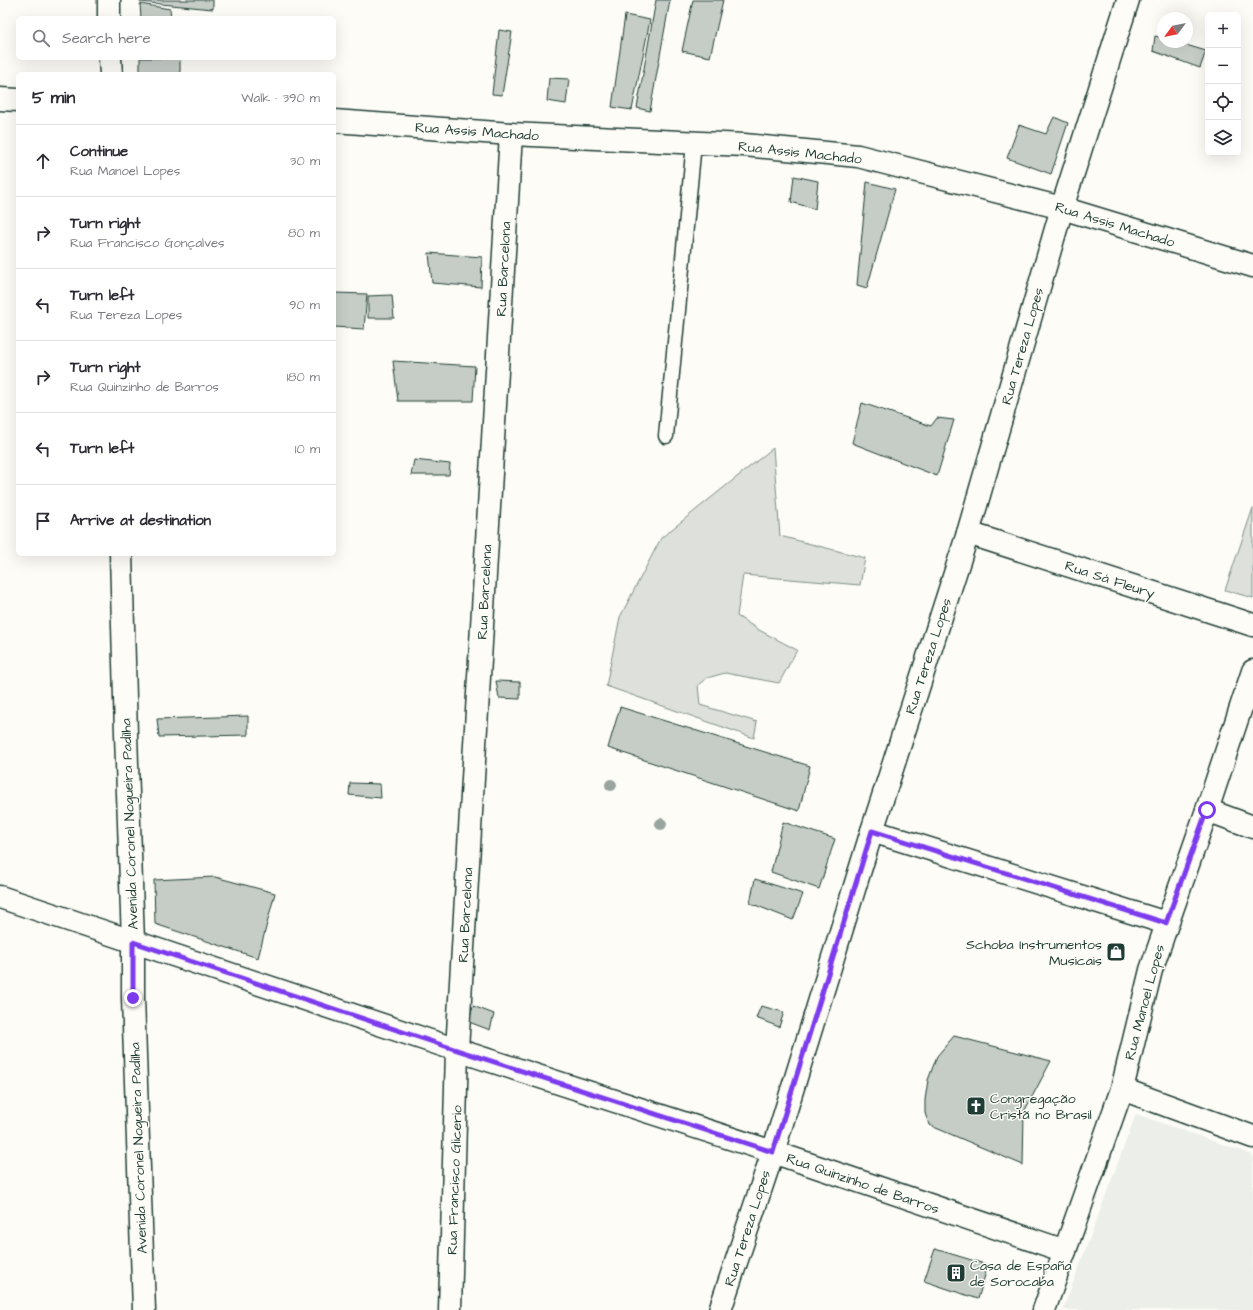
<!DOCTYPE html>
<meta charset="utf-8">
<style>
body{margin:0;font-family:"Architects Daughter",sans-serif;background:#f7f7f7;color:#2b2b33}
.controls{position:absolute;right:12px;top:12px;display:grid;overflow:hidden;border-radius:6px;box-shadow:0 4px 16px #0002}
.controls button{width:36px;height:36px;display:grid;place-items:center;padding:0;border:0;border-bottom:1px solid #e1e1e2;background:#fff;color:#2b2b33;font:20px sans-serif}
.compass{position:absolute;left:1157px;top:12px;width:36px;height:36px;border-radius:50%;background:#fff;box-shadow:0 4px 16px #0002;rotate:238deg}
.stop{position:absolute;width:12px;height:12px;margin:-9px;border:3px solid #7c3aed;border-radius:50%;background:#fff}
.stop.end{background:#7c3aed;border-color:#fff;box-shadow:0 1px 4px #0008}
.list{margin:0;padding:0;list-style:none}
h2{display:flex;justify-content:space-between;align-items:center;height:52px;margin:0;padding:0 16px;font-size:17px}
h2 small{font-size:13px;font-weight:400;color:#7c7c81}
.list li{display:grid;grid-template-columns:26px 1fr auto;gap:12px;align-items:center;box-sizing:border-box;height:72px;padding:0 16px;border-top:1px solid #e1e1e2}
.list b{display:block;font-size:15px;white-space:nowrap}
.list p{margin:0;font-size:13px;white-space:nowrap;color:#7c7c81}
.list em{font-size:13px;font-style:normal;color:#7c7c81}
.icon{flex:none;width:22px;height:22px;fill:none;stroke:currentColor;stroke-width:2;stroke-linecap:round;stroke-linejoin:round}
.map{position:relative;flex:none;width:1253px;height:1310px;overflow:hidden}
.search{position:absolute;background:#fff;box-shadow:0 4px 16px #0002;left:16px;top:16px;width:320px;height:44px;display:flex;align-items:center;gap:10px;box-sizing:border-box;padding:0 14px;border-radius:6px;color:#7c7c81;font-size:15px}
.panel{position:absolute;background:#fff;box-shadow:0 4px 16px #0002;left:16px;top:72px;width:320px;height:484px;border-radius:6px}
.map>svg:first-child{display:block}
.built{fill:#eceee9}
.green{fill:#dde0db;stroke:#7e8e88}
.building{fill:#c6cdc7;stroke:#1f3d34}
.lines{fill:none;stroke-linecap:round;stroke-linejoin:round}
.lane-casing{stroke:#1f3d34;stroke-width:17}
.street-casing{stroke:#1f3d34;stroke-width:25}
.secondary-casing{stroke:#1f3d34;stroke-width:25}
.lane{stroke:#fdfcf7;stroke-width:14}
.street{stroke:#fdfcf7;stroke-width:22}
.secondary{stroke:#fdfcf7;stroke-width:22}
.tree{fill:#98a59e}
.route{stroke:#7c3aed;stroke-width:5}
.labels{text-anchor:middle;stroke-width:3;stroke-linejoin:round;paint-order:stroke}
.street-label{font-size:14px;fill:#1f3d34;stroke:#fdfcf7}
.poi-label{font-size:14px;fill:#1f3d34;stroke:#fdfcf7;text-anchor:start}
</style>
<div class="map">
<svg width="1253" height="1310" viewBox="0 0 1253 1310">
<rect width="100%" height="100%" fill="#fdfcf7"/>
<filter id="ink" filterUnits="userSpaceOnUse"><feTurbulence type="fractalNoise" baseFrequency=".025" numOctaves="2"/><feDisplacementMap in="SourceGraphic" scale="8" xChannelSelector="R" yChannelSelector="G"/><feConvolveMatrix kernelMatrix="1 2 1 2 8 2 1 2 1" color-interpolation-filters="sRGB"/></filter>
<g filter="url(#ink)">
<polygon class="built" points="1136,1114 1253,1155 1253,1310 1063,1310"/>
<g class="green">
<polygon points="773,448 780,536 865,558 860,585 743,575 737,616 759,630 797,650 779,683 725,673 707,678 698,685 700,705 757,722 754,738 606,686 620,617 661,538"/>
<polygon points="1253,508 1253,598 1225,590"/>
</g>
<g class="building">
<polygon points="140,0 213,0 213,9 140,2"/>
<polygon points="656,0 670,0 650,111 637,108"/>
<polygon points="693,0 723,0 710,57 682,51"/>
<polygon points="140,4 170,9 171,18 141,18"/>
<polygon points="625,15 650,20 632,110 612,107"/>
<polygon points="499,30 512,32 502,95 492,94"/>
<polygon points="1155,36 1163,38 1163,42 1176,42 1206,51 1200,68 1153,51"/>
<polygon points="140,58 180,58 180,74 142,74 140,72"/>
<polygon points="549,78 569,79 566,104 547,101"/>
<polygon points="1054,117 1068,123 1051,174 1007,158 1019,125 1046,134"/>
<polygon points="794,176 818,181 815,209 791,202"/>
<polygon points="867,182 895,189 867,288 857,285"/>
<polygon points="429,253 482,257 481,287 432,283"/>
<polygon points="334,293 367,294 364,329 334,327"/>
<polygon points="392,295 394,318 368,318 368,296"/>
<polygon points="393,361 475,366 473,401 398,401"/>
<polygon points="862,403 931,426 937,418 954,420 937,476 852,443"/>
<polygon points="414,460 450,464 449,475 411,475"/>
<polygon points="496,681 520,682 520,699 499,698"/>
<polygon points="620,707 810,766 799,811 608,748"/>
<polygon points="248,716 248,735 159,737 157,719"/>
<polygon points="350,783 380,784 381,798 349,795"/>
<polygon points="783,822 835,839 819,889 771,872"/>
<polygon points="215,877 275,893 258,958 155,924 154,880"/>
<polygon points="755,879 803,894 793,920 750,903"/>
<polygon points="473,1006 494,1014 490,1030 469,1022"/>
<polygon points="761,1006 784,1012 779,1027 756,1018"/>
<polygon points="954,1036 1051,1061 1024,1112 1023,1165 929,1125 925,1113 925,1100 928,1080 937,1056"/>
<polygon points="935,1249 988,1265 978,1299 924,1281"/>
</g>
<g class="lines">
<defs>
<polyline id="lane" points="666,436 694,143"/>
<g id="street">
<polyline points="0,99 18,100"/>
<polyline points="334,121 511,134 744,145 858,156 1062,208 1253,266"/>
<polyline points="968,533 1253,625"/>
<polyline points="1207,810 1253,827"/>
<polyline points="872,831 1166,923"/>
<polyline points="0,897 457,1050 773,1152 1065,1251"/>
<polyline points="1122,1089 1253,1137"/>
<polyline points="450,1310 457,1050 511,134"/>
<polyline points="720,1310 773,1152 872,831 968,533 1062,208 1128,0"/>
<polyline points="1044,1310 1122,1089 1151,970 1207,810 1253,671"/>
</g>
<g id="secondary">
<polyline points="109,0 109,18"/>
<polyline points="110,58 111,74"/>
<polyline points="121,554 126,734 133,942 133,998 144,1310"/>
</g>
</defs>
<use href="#lane" class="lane-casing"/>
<use href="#street" class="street-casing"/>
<use href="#secondary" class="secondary-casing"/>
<use href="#lane" class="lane"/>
<use href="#street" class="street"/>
<use href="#secondary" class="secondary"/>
</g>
<g class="tree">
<circle cx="611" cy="785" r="6"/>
<circle cx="661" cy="824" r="6"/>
</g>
</g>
<g class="lines" filter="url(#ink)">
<polyline class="route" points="133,998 133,942 457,1050 773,1152 872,831 1166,923 1207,810"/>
</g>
<defs>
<symbol id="shop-square" viewBox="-11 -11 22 22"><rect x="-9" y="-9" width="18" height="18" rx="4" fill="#1f3d34" stroke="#fdfcf7"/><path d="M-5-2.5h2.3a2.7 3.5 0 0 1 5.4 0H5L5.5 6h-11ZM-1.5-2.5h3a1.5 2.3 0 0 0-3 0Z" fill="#fff"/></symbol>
<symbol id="church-square" viewBox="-11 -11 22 22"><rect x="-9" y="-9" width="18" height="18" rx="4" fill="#1f3d34" stroke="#fdfcf7"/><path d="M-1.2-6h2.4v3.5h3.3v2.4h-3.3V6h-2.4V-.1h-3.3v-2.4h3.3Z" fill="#fff"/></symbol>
<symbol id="building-square" viewBox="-11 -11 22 22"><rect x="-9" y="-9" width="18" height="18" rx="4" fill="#1f3d34" stroke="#fdfcf7"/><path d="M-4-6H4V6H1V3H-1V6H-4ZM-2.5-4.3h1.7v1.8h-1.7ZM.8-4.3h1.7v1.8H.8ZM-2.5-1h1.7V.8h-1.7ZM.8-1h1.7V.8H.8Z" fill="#fff"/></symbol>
</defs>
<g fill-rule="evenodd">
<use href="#shop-square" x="1105" y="941" width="22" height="22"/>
<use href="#church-square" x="965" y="1095" width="22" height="22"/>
<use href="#building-square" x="945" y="1262" width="22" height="22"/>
</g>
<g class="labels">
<g class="street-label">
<text transform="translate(477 131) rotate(4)" y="5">Rua Assis Machado</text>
<text transform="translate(800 152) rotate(6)" y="5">Rua Assis Machado</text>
<text transform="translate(1115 224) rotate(17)" y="5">Rua Assis Machado</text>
<text transform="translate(503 269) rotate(-87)" y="5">Rua Barcelona</text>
<text transform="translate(1022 346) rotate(-74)" y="5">Rua Tereza Lopes</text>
<text transform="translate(1110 579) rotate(18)" y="5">Rua Sá Fleury</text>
<text transform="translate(484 592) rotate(-87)" y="5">Rua Barcelona</text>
<text transform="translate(928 656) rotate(-72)" y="5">Rua Tereza Lopes</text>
<text transform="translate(129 824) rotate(-92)" y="5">Avenida Coronel Nogueira Padilha</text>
<text transform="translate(465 915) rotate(-87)" y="5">Rua Barcelona</text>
<text transform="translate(1144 1002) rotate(-75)" y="5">Rua Manoel Lopes</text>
<text transform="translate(138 1148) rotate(-92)" y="5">Avenida Coronel Nogueira Padilha</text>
<text transform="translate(454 1180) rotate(-88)" y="5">Rua Francisco Glicerio</text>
<text transform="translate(863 1183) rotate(19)" y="5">Rua Quinzinho de Barros</text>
<text transform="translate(747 1228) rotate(-72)" y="5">Rua Tereza Lopes</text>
</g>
<g class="poi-label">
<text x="1102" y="949" text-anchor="end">Schoba Instrumentos<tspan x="1102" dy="16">Musicais</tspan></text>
<text x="990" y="1103">Congregação<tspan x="990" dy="16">Cristã no Brasil</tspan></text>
<text x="970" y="1270">Casa de España<tspan x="970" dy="16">de Sorocaba</tspan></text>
</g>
</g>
</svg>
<div class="controls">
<button>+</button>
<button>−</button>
<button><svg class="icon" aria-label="locate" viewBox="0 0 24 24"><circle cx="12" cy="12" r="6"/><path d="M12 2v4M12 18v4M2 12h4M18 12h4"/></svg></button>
<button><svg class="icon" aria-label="layers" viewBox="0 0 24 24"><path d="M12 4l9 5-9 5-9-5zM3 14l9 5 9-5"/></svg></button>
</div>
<svg class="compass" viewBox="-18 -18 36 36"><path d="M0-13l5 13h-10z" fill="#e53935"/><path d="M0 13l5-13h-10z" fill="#7c7c81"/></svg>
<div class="stop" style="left:1207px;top:810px"></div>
<div class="stop end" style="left:133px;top:998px"></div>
<div class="search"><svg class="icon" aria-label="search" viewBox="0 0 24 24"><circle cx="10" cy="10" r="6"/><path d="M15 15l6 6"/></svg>Search here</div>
<section class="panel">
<h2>5 min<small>Walk · 390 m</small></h2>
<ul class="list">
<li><svg class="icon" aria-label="ahead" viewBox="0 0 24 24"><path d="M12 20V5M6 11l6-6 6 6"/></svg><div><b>Continue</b><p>Rua Manoel Lopes</p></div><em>30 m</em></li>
<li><svg class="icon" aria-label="right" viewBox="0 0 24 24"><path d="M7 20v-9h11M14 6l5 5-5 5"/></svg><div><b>Turn right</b><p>Rua Francisco Gonçalves</p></div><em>80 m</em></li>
<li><svg class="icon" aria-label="left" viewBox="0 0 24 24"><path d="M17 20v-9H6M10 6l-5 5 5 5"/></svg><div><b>Turn left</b><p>Rua Tereza Lopes</p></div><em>90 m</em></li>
<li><svg class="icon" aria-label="right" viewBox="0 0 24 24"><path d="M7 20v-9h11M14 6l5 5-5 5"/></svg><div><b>Turn right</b><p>Rua Quinzinho de Barros</p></div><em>180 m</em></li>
<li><svg class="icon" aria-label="left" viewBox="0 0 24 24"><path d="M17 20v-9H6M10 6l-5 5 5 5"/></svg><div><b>Turn left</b></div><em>10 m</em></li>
<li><svg class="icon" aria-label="arrive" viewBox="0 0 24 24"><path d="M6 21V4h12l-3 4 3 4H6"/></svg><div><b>Arrive at destination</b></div></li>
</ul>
</section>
</div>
